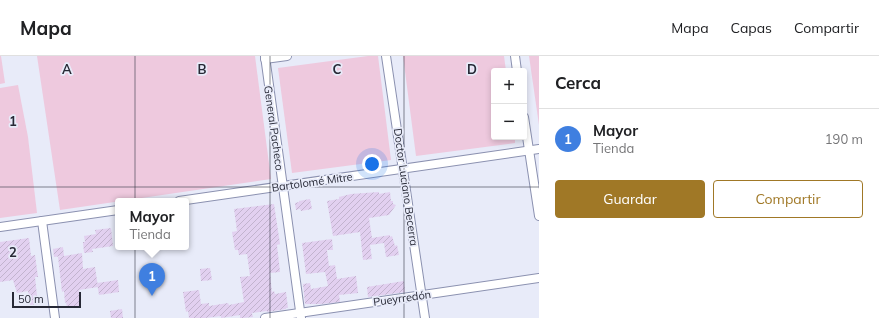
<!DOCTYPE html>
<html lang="es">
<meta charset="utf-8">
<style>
body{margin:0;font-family:Mulish,sans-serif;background:#f2f2f2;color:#202124}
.controls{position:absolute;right:12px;top:12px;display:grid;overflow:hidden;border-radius:4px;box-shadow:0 2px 6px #0003}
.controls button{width:36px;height:36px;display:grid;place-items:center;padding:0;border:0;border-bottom:1px solid #e0e0e0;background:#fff;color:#202124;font:20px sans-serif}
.scale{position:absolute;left:12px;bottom:10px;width:69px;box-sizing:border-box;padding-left:4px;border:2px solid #272936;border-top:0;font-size:11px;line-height:14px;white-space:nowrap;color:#272936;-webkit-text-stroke:3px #e8ebf9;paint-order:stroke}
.you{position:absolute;left:372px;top:108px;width:14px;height:14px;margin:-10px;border:3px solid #fff;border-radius:50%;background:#1a73e8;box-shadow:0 0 0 6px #1a73e833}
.badge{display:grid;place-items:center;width:26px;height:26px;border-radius:50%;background:#a07826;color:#fff;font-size:13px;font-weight:700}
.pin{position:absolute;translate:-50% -33px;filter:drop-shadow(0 1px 2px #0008)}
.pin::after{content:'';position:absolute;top:21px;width:14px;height:12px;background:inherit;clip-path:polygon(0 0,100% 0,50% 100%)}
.popup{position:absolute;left:115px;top:142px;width:74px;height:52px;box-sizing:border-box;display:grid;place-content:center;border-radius:4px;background:#fff;filter:drop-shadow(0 1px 3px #0005);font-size:13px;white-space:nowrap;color:#757577}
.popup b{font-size:15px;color:#202124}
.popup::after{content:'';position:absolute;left:50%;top:100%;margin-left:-8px;border:8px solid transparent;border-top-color:#fff}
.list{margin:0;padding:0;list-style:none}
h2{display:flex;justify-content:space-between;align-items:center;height:52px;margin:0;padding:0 16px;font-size:17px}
h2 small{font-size:13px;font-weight:400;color:#757577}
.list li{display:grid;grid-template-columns:26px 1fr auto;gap:12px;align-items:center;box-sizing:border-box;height:60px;padding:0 16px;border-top:1px solid #e0e0e0}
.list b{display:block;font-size:15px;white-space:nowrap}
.list p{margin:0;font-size:13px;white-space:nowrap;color:#757577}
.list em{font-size:13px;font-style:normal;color:#757577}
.actions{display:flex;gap:8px;padding:12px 16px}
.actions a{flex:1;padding:9px 0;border:1px solid #a07826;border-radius:4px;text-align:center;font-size:14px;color:#a07826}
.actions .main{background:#a07826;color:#fff}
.map{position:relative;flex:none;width:539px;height:262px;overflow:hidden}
header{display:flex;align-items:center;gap:24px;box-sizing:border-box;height:56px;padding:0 20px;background:#fff;border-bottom:1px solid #e0e0e0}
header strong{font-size:19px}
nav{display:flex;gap:22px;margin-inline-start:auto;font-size:14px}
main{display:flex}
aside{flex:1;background:#fff}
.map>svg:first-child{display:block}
.grass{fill:#eec9de}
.building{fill:url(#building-hatch)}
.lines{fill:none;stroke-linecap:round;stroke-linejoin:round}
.minor-casing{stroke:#8b91b0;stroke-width:10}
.minor{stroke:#fff;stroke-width:8}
.grid{fill:none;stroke:#272936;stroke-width:1;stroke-opacity:0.55}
.labels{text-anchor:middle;stroke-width:3.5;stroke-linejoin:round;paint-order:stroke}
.street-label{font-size:11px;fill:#272936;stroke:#e8ebf9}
.grid-label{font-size:13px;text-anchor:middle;font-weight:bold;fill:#272936;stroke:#e8ebf9;stroke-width:3.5;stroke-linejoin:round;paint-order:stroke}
</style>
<header>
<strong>Mapa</strong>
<nav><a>Mapa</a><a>Capas</a><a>Compartir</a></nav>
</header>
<main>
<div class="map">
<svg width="539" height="262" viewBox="0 0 539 262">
<defs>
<pattern id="building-hatch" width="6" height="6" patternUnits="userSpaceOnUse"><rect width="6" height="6" fill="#e2d0f0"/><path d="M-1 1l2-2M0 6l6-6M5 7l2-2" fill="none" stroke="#c2b3ce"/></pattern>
</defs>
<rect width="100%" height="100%" fill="#e8ebf9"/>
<g class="grass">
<polygon points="0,0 1,0 5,27 0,28"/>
<polygon points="37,0 255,0 271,123 60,154"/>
<polygon points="368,0 378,0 391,104 292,117 278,12"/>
<polygon points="403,0 504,0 506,15 494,15 494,81 515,81 515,87 416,100"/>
<polygon points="529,0 539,0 539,69"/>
<polygon points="18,29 28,81 37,157 0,162 0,32"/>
</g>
<g class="building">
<polygon points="379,136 379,138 390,136 391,145 393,145 393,148 396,149 389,159 369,162 372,182 390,179 390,181 392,180 395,190 397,189 399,199 386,201 384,187 370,189 372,203 363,204 360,176 333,180 327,145 339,143 339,141 351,138"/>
<polygon points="310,143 312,153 301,155 300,153 296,154 295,147 299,146 299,145"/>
<polygon points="274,148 280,188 277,189 280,216 270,217 272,236 274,235 275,238 286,236 288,252 286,252 286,253 267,256 267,255 252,257 253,261 242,262 240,262 240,259 221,262 221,260 205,262 189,262 188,255 186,256 183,236 199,234 201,248 209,247 209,250 228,247 229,249 244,246 240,221 250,220 247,198 239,199 238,194 235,194 232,176 237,175 234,153"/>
<polygon points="111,172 113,190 92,193 93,196 84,197 83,186 85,186 84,180 96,178 95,174"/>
<polygon points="29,182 31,200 35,199 38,221 35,221 37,240 40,240 42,248 30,249 28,235 17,237 13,224 0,226 0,186"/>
<polygon points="332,183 333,194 327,194 329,210 335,209 337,223 356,220 358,237 339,239 340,246 321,248 305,248 303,228 310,227 311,233 328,230 325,216 306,218 302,187"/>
<polygon points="63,191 64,200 82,197 83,213 95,211 98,231 79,234 81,250 67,252 66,246 65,247 64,235 62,236 58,201 63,200 54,201 53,193"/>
<polygon points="210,212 212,224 201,225 200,213"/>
<polygon points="118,224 119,236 99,239 97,227"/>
<polygon points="404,225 405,236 368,241 367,231"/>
<polygon points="122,253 123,262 111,262 110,255"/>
</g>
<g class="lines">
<defs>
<g id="minor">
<polyline points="265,0 301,262"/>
<polyline points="386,0 425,262"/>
<polyline points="515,0 517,15"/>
<polyline points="265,3 287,0"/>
<polyline points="524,61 539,160"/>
<polyline points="179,145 539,93"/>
<polyline points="42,165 55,262"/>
<polyline points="0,171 118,154"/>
<polyline points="265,262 539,222"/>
</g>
</defs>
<use href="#minor" class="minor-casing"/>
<use href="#minor" class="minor"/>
</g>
<path class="grid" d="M135,0v262M270,0v262M404,0v262M0,131h539"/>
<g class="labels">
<g class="street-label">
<text transform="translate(274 72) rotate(82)" y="4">General Pacheco</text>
<text transform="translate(312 126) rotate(-8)" y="4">Bartolomé Mitre</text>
<text transform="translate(406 131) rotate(82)" y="4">Doctor Luciano Becerra</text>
<text transform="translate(402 242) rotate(-8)" y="4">Pueyrredón</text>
</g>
</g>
<g class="grid-label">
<text x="67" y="18">A</text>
<text x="202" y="18">B</text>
<text x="337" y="18">C</text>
<text x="472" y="18">D</text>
<text x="13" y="70">1</text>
<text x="13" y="201">2</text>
</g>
</svg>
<div class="controls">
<button>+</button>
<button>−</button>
</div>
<div class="scale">50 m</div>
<div class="you"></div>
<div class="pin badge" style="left:152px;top:240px;background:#3f7fe0">1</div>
<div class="popup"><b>Mayor</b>Tienda</div>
</div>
<aside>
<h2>Cerca<small></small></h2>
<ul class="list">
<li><span class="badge" style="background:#3f7fe0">1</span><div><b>Mayor</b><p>Tienda</p></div><em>190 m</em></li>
</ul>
<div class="actions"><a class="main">Guardar</a><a>Compartir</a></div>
</aside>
</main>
